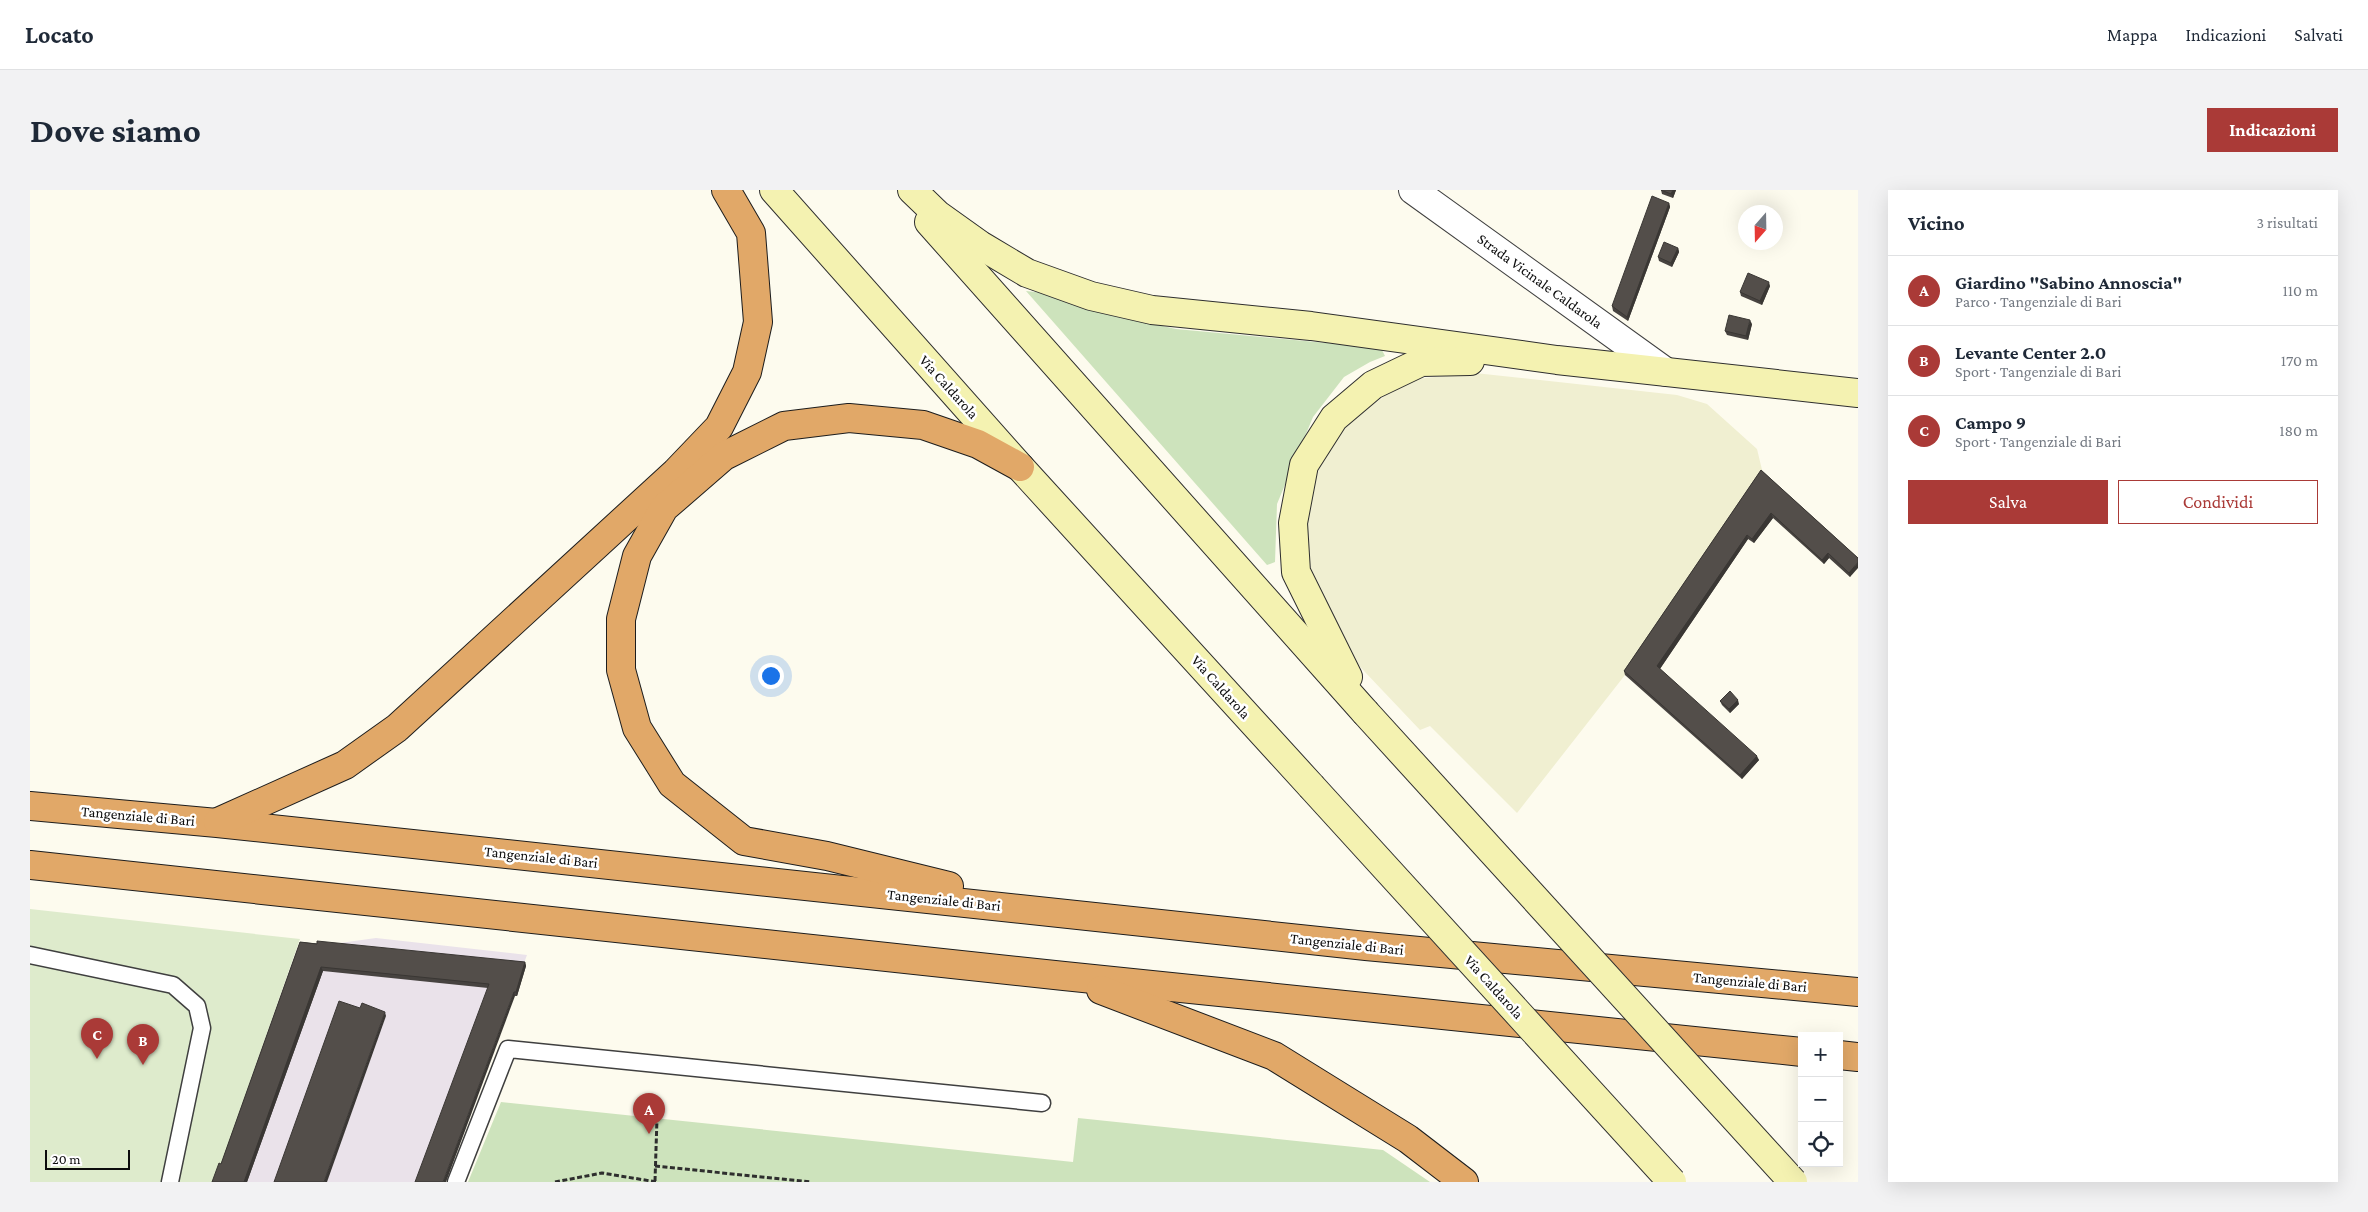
<!DOCTYPE html>
<html lang="it">
<meta charset="utf-8">
<style>
body{margin:0;font-family:"Crimson Pro",serif;background:#f2f2f3;color:#1f2937}
.controls{position:absolute;right:15px;bottom:15px;display:grid;overflow:hidden;border-radius:0px;box-shadow:0 5px 20px #0002}
.controls button{width:45px;height:45px;display:grid;place-items:center;padding:0;border:0;border-bottom:1px solid #e0e1e3;background:#fff;color:#1f2937;font:25px sans-serif}
.compass{position:absolute;left:1708px;top:15px;width:45px;height:45px;border-radius:50%;background:#fff;box-shadow:0 5px 20px #0002;rotate:200deg}
.scale{position:absolute;left:15px;bottom:12px;width:85px;box-sizing:border-box;padding-left:5px;border:2px solid #0c0c0c;border-top:0;font-size:14px;line-height:18px;white-space:nowrap;color:#0c0c0c;-webkit-text-stroke:4px #fff;paint-order:stroke}
.you{position:absolute;left:740px;top:485px;width:18px;height:18px;margin:-12px;border:4px solid #fff;border-radius:50%;background:#1a73e8;box-shadow:0 0 0 8px #1a73e833}
.badge{display:grid;place-items:center;width:32px;height:32px;border-radius:50%;background:#aa3a37;color:#fff;font-size:16px;font-weight:700}
.pin{position:absolute;translate:-50% -41px;filter:drop-shadow(0 1px 2px #0008)}
.pin::after{content:'';position:absolute;top:26px;width:18px;height:15px;background:inherit;clip-path:polygon(0 0,100% 0,50% 100%)}
.list{margin:0;padding:0;list-style:none}
h2{display:flex;justify-content:space-between;align-items:center;height:65px;margin:0;padding:0 20px;font-size:21px}
h2 small{font-size:16px;font-weight:400;color:#747a83}
.list li{display:grid;grid-template-columns:32px 1fr auto;gap:15px;align-items:center;box-sizing:border-box;height:70px;padding:0 20px;border-top:1px solid #e0e1e3}
.list b{display:block;font-size:19px;white-space:nowrap}
.list p{margin:0;font-size:16px;white-space:nowrap;color:#747a83}
.list em{font-size:16px;font-style:normal;color:#747a83}
.actions{display:flex;gap:10px;padding:15px 20px}
.actions a{flex:1;padding:11px 0;border:1px solid #aa3a37;border-radius:0px;text-align:center;font-size:18px;color:#aa3a37}
.actions .main{background:#aa3a37;color:#fff}
.icon{flex:none;width:28px;height:28px;fill:none;stroke:currentColor;stroke-width:2;stroke-linecap:round;stroke-linejoin:round}
.map{position:relative;flex:none;width:1828px;height:992px;overflow:hidden;border-radius:0px}
header{display:flex;align-items:center;gap:30px;box-sizing:border-box;height:70px;padding:0 25px;background:#fff;border-bottom:1px solid #e0e1e3}
header strong{font-size:24px}
nav{display:flex;gap:28px;margin-inline-start:auto;font-size:18px}
.intro{display:flex;align-items:center;justify-content:space-between;box-sizing:border-box;height:120px;padding:0 30px}
h1{margin:0;font-size:35px}
.button{padding:12px 22px;border-radius:0px;background:#aa3a37;color:#fff;font-size:18px;font-weight:700}
main{display:flex;gap:30px;padding:0 30px}
aside{flex:1;background:#fff;border-radius:0px;box-shadow:0 5px 20px #0002}
.map>svg:first-child{display:block}
.industrial{fill:#eae2ea}
.farmland{fill:#f0efd1}
.green{fill:#cde3bc}
.pitch{fill:#deebcc}
.lines{fill:none;stroke-linecap:round;stroke-linejoin:round}
.lane-casing{stroke:#3f3f3f;stroke-width:19}
.street-casing{stroke:#3f3f3f;stroke-width:30}
.secondary-casing{stroke:#2e2e2e;stroke-width:30}
.highway-casing{stroke:#1d1d1d;stroke-width:30}
.path{stroke:#2e2e2e;stroke-width:3;stroke-dasharray:5 2.5;stroke-linecap:butt}
.lane{stroke:#fff;stroke-width:16}
.street{stroke:#fff;stroke-width:28}
.secondary{stroke:#f4f2b1;stroke-width:28}
.highway{stroke:#e1a868;stroke-width:28}
.secondary-bridge-casing{stroke:#2e2e2e;stroke-width:30;stroke-linecap:butt}
.secondary-bridge{stroke:#f4f2b1;stroke-width:28}
.wall{fill:#474340}
.shaded-wall{fill:#3a3734}
.building{fill:#534e4a;stroke:#3a3734}
.labels{text-anchor:middle;stroke-width:5;stroke-linejoin:round;paint-order:stroke}
.street-label{font-size:15px;fill:#0c0c0c;stroke:#fff}
</style>
<header>
<strong>Locato</strong>
<nav><a>Mappa</a><a>Indicazioni</a><a>Salvati</a></nav>
</header>
<div class="intro"><h1>Dove siamo</h1><a class="button">Indicazioni</a></div>
<main>
<div class="map">
<svg width="1828" height="992" viewBox="0 0 1828 992">
<rect width="100%" height="100%" fill="#fdfbee"/>
<polygon class="industrial" points="346,748 497,765 413,992 185,992 267,759"/>
<polygon class="farmland" points="1445,183 1647,205 1677,214 1727,259 1733,284 1595,485 1487,623 1400,536 1390,540 1316,462 1273,370 1277,313 1294,266 1321,230 1355,206 1386,189"/>
<g class="green">
<polygon points="996,101 1014,103 1075,123 1146,139 1351,158 1355,166 1340,172 1314,187 1283,227 1247,314 1245,372 1237,375"/>
<polygon points="471,912 1043,972 1048,928 1353,960 1400,992 438,992"/>
</g>
<polygon class="pitch" points="0,719 270,749 185,992 0,992"/>
<g class="lines">
<defs>
<g id="lane">
<polyline points="0,765 143,795 167,816 172,838 140,992"/>
<polyline points="426,992 478,859 1012,913"/>
</g>
<polyline id="street" points="1383,0 1636,182"/>
<g id="secondary">
<polyline points="744,0 990,277 1281,596"/>
<polyline points="882,0 908,25 950,55 997,83 1061,106 1122,120 1281,136 1527,170 1828,203"/>
<polyline points="899,32 1335,522"/>
<polyline points="1318,487 1266,382 1263,333 1274,275 1304,228 1343,195 1391,172 1440,171"/>
</g>
<g id="highway">
<polyline points="0,616 187,633 1336,756 1828,802"/>
<polyline points="188,632 315,575 367,538 646,282 689,237 717,182 728,132 721,43 696,0"/>
<polyline points="0,675 1034,786 1772,862"/>
<polyline points="919,696 797,666 714,651 642,594 607,538 591,480 591,429 607,366 634,318 694,266 754,236 819,228 893,235 948,254 990,277"/>
<polyline points="1071,800 1244,866 1378,949 1434,992"/>
<polyline points="1809,865 1828,867"/>
</g>
</defs>
<use href="#lane" class="lane-casing"/>
<use href="#street" class="street-casing"/>
<use href="#secondary" class="secondary-casing"/>
<use href="#highway" class="highway-casing"/>
<g class="path">
<polyline points="625,976 781,992"/>
<polyline points="625,991 627,928"/>
<polyline points="525,992 572,983 627,992"/>
</g>
<use href="#lane" class="lane"/>
<use href="#street" class="street"/>
<use href="#secondary" class="secondary"/>
<use href="#highway" class="highway"/>
<defs>
<g id="secondary-bridge">
<polyline points="1335,522 1763,992"/>
<polyline points="1281,596 1642,992"/>
</g>
</defs>
<use href="#secondary-bridge" class="secondary-bridge-casing"/>
<use href="#secondary-bridge" class="secondary-bridge"/>
</g>
<g class="wall">
<polygon points="1631,0 1646,0 1643,8 1632,4"/>
<polygon points="1639,13 1640,17 1598,131 1583,121 1582,116"/>
<polygon points="1648,58 1649,62 1642,77 1629,71 1628,67"/>
<polygon points="1740,96 1732,115 1711,106 1710,102"/>
<polygon points="1722,134 1718,150 1697,145 1695,141"/>
<polygon points="1731,280 1828,368 1820,387 1799,368 1794,374 1743,328 1724,353 1718,349 1630,479 1729,570 1712,589 1595,485 1594,481"/>
<polygon points="1690,511 1709,514 1700,523 1692,515"/>
<polygon points="270,752 495,772 496,776 487,806 485,806 458,798 293,781 217,992 182,992 191,974"/>
</g>
<g class="shaded-wall">
<polygon points="1643,0 1646,0 1643,8 1641,4"/>
<polygon points="1639,13 1640,17 1598,131 1597,127"/>
<polygon points="1648,58 1649,62 1642,77 1641,73"/>
<polygon points="1739,92 1740,96 1732,115 1730,111"/>
<polygon points="1720,130 1722,134 1718,150 1716,146"/>
<polygon points="1741,323 1743,328 1724,353 1722,349"/>
<polygon points="1717,345 1718,349 1629,480 1627,476"/>
<polygon points="1798,363 1799,368 1794,374 1792,370"/>
<polygon points="1828,372 1828,378 1820,387 1819,383"/>
<polygon points="1708,510 1709,514 1700,523 1699,519"/>
<polygon points="1727,566 1729,570 1712,589 1710,585"/>
<polygon points="495,772 496,776 487,806 486,802"/>
<polygon points="291,777 293,781 217,992 214,992"/>
<polygon points="484,802 485,806 416,992 413,992"/>
<polygon points="355,822 356,826 297,992 294,992"/>
</g>
<g class="building">
<polygon points="1631,0 1643,0 1641,4"/>
<polygon points="1622,6 1639,13 1597,127 1582,116"/>
<polygon points="1634,52 1648,58 1641,73 1628,67"/>
<polygon points="1718,83 1739,92 1730,111 1710,102"/>
<polygon points="1699,125 1720,130 1716,146 1695,141"/>
<polygon points="1731,280 1828,368 1828,372 1819,383 1798,363 1792,370 1741,323 1722,349 1717,345 1627,476 1727,566 1710,585 1594,481"/>
<polygon points="1700,501 1708,510 1699,519 1690,511"/>
<polygon points="287,751 495,772 486,802 484,802 413,992 385,992 459,794 291,777 214,992 182,992 189,973 191,974 270,752 287,754"/>
<polygon points="309,811 330,818 332,813 355,822 294,992 244,992"/>
</g>
<g class="labels">
<g class="street-label">
<text transform="translate(1510 91) rotate(36)" y="5">Strada Vicinale Caldarola</text>
<text transform="translate(919 197) rotate(48)" y="5">Via Caldarola</text>
<text transform="translate(1191 497) rotate(48)" y="5">Via Caldarola</text>
<text transform="translate(108 626) rotate(5)" y="5">Tangenziale di Bari</text>
<text transform="translate(511 667) rotate(6)" y="5">Tangenziale di Bari</text>
<text transform="translate(914 710) rotate(6)" y="5">Tangenziale di Bari</text>
<text transform="translate(1317 754) rotate(6)" y="5">Tangenziale di Bari</text>
<text transform="translate(1720 792) rotate(5)" y="5">Tangenziale di Bari</text>
<text transform="translate(1464 797) rotate(48)" y="5">Via Caldarola</text>
</g>
</g>
</svg>
<div class="controls">
<button>+</button>
<button>−</button>
<button><svg class="icon" aria-label="locate" viewBox="0 0 24 24"><circle cx="12" cy="12" r="6"/><path d="M12 2v4M12 18v4M2 12h4M18 12h4"/></svg></button>
</div>
<svg class="compass" viewBox="-18 -18 36 36"><path d="M0-13l5 13h-10z" fill="#e53935"/><path d="M0 13l5-13h-10z" fill="#747a83"/></svg>
<div class="scale">20 m</div>
<div class="you"></div>
<div class="pin badge" style="left:619px;top:944px">A</div>
<div class="pin badge" style="left:113px;top:875px">B</div>
<div class="pin badge" style="left:67px;top:869px">C</div>
</div>
<aside>
<h2>Vicino<small>3 risultati</small></h2>
<ul class="list">
<li><span class="badge">A</span><div><b>Giardino &quot;Sabino Annoscia&quot;</b><p>Parco · Tangenziale di Bari</p></div><em>110 m</em></li>
<li><span class="badge">B</span><div><b>Levante Center 2.0</b><p>Sport · Tangenziale di Bari</p></div><em>170 m</em></li>
<li><span class="badge">C</span><div><b>Campo 9</b><p>Sport · Tangenziale di Bari</p></div><em>180 m</em></li>
</ul>
<div class="actions"><a class="main">Salva</a><a>Condividi</a></div>
</aside>
</main>
